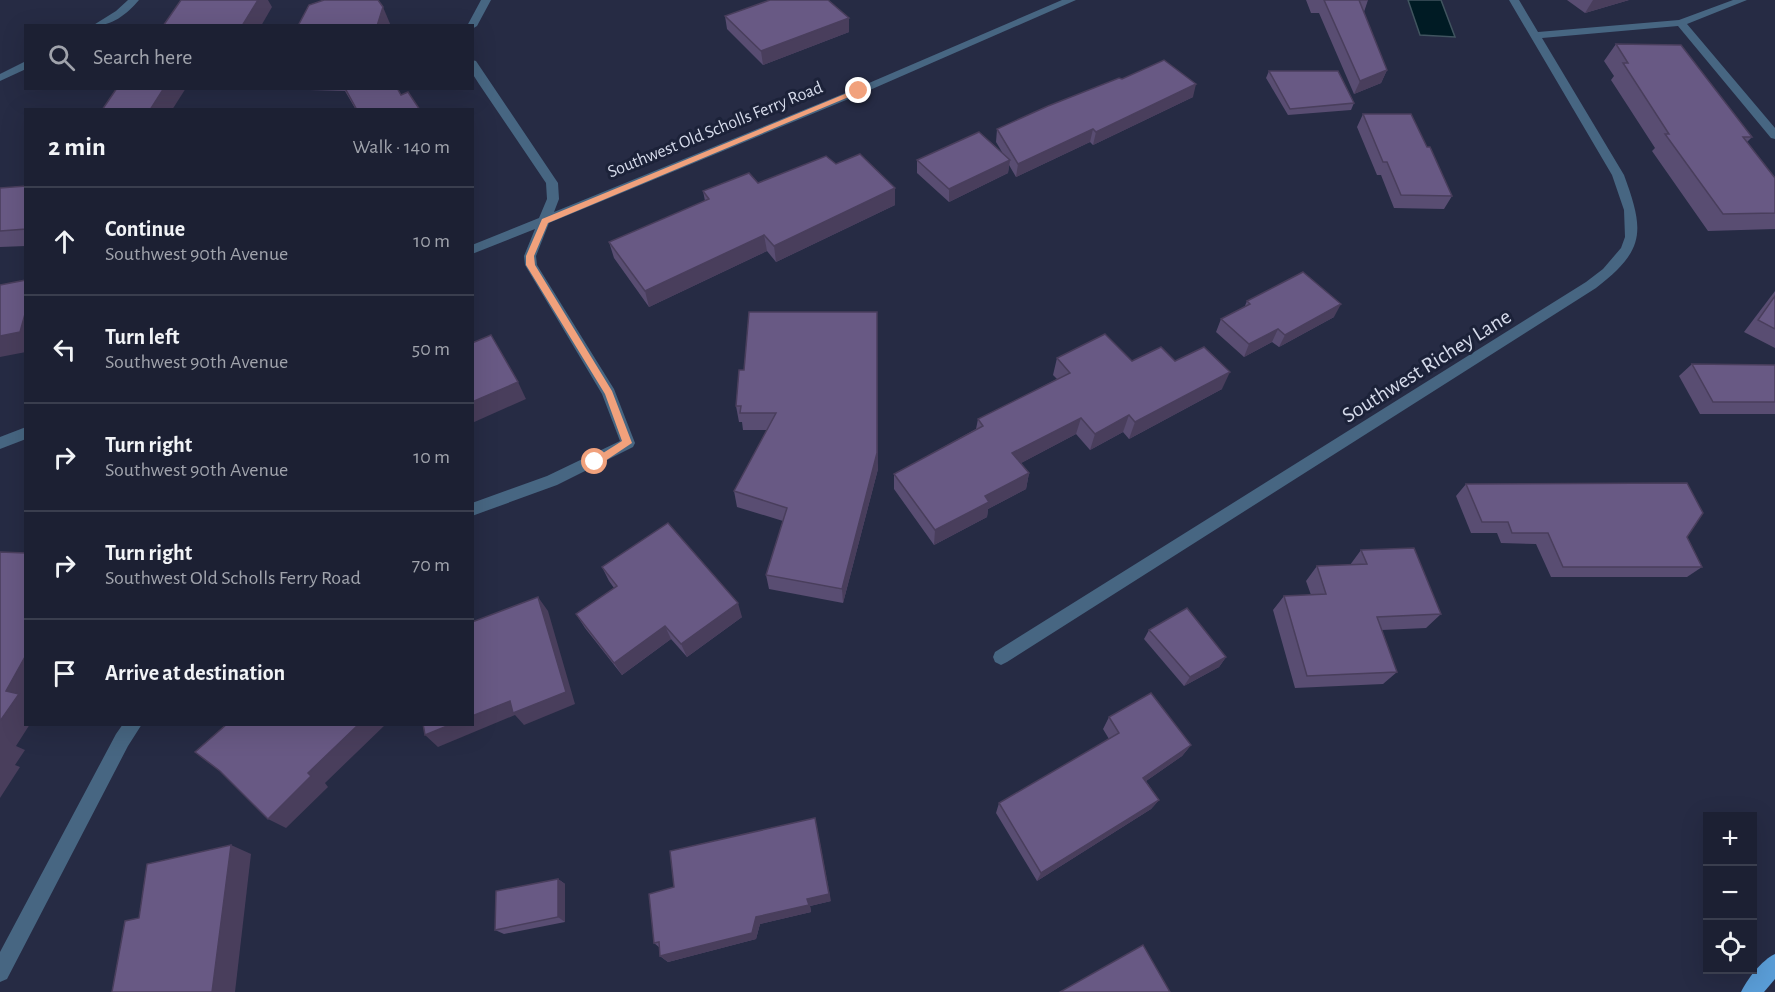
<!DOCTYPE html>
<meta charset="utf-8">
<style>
body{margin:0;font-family:"Alegreya Sans",sans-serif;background:#292d3f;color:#f1f3f6}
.controls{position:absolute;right:18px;bottom:18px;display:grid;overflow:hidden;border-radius:0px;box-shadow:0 6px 24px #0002}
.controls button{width:54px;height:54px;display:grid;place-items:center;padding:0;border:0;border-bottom:2px solid #3a3e4e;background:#1c2033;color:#f1f3f6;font:30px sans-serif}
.stop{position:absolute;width:18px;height:18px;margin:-14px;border:4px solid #f1a17c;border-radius:50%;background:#fff}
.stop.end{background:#f1a17c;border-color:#fff;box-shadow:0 2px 6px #0008}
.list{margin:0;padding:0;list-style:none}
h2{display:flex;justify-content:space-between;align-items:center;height:78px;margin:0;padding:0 24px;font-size:26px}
h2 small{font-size:20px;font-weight:400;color:#a0a3ac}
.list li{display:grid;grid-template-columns:39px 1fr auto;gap:18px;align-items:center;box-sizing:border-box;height:108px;padding:0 24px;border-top:2px solid #3a3e4e}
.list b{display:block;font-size:22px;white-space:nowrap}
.list p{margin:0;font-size:20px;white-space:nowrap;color:#a0a3ac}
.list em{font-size:20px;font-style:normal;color:#a0a3ac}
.icon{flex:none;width:33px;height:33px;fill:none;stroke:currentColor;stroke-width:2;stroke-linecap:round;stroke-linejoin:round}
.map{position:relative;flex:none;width:1775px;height:992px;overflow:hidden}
.search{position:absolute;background:#1c2033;box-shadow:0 6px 24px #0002;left:24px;top:24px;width:450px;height:66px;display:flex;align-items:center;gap:15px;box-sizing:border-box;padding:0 21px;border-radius:0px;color:#a0a3ac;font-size:22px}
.panel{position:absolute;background:#1c2033;box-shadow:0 6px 24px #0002;left:24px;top:108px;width:450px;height:618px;border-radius:0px}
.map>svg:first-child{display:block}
.water{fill:#001b24;stroke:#40545f;stroke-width:1.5}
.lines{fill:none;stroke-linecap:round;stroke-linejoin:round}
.minor{fill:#476682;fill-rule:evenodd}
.major{fill:#5a9dd7;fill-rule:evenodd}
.wall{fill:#594d72}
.shaded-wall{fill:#493e5c}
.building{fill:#685984;stroke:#493e5c;stroke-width:1.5}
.route{fill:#f1a17c}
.labels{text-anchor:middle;stroke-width:6;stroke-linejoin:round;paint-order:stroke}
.far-street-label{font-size:18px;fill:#d5daea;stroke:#1c2239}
.street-label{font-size:22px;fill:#d5daea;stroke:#1c2239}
</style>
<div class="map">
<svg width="1775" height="992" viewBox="0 0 1775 992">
<rect width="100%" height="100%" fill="#262b44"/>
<polygon class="water" points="1408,0 1441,0 1455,37 1420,35"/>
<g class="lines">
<g class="minor">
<path d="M128,0h11c-13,15 -27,26 -47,26l24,-15z"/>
<polygon points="481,0 491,0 477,26 472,29 472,26 467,26"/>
<polygon points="1062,0 1076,0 863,93 549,223 536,256 537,265 614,389 635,443 633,447 557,485 472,516 472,503 547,476 620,441 602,394 525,265 524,256 535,229 472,254 472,245 539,218 547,199 546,183 479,84 472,73 472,60 476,61 558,183 559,199 554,212 855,89"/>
<path d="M1509,0h10l19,32 141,-12 54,-20h14l-60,24 88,104v11l-4,-1 -93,-112 -136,12 82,137c21,57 21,75 -28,113l-589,374 -6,3 -6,-3 -2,-5 2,-5 591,-370 17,-13 18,-21 4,-11 -1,-27 -12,-35z"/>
<polygon points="26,61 26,69 0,81 0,74"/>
<polygon points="26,427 26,439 0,449 0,437"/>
<polygon points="123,724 142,724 128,746 7,979 0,982 0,952 116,734"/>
</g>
<path class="major" d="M1775,954v25l-11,13h-23c6,-13 21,-32 34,-38z"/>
</g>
<g class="wall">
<polygon points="1306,0 1368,0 1364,12 1387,70 1381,83 1354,94 1319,13 1311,13"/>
<polygon points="1567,0 1629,0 1585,13"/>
<polygon points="725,16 849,18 849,32 763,65 727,29"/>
<polygon points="1616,44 1752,137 1747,142 1775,178 1775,229 1708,231 1652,151 1655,148 1611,80 1614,76 1604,61"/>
<polygon points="1269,71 1354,103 1351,110 1288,115 1266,78"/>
<polygon points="1122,79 1193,97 1093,145 1090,142 1016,177 1009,165 1008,173 949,202 917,173 917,160 1002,152 996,142 997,129"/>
<polygon points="309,88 397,88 401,95 420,110 356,110 345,91 310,90"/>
<polygon points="1363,114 1427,147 1452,196 1444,209 1394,208 1381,175 1377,175 1357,127"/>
<polygon points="836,164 895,188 895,205 776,262 767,251 649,307 614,258 609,242 705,201 703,191 758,183"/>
<polygon points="26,186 26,246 0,247 0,188"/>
<polygon points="1775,291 1775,348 1744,332"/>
<polygon points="1247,301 1334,317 1279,347 1272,342 1244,357 1216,332 1221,319 1244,308"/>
<polygon points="1057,358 1132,361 1175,361 1222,389 1129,439 1123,432 1090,450 1076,434 1021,463 1029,473 1026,489 988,509 987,517 934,545 894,489 894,474 976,429 978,419 1057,379 1053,375"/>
<polygon points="1692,364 1775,365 1775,414 1700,414 1679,376"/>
<polygon points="739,370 878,469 843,603 769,589 766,575 783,521 737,507 734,491 767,430 743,430 742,422 739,422 736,406"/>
<polygon points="1466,484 1687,537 1702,567 1687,577 1551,577 1536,544 1501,543 1497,533 1471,533 1456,496"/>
<polygon points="1361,550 1441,614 1426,628 1382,630 1397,672 1383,684 1295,688 1273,610 1284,596 1311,595 1306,581 1317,566 1350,565"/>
<polygon points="602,567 742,617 687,657 671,639 622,675 585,628 576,614 614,588 609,581"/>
<polygon points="1149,630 1226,657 1219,667 1184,686 1144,639"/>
<polygon points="1109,717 1191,745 1182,756 1146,781 1159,800 1151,809 1037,881 996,813 999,803 1109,739 1103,729"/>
<polygon points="558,879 565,884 565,922 504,934 495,930"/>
<polygon points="649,894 831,901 810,906 811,912 760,924 756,939 668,962 660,956 660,948 654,943"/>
</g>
<g class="shaded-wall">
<polygon points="258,0 268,0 272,7 261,26 242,26"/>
<polygon points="1593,0 1629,0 1585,13"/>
<polygon points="383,7 391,26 377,26"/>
<polygon points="849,18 849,32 763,65 761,51"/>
<polygon points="1387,70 1381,83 1354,94 1360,81"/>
<polygon points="1196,84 1193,97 1093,145 1096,132"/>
<polygon points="164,88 186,88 172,110 150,110"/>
<polygon points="1093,129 1090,142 1016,177 1018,164"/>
<polygon points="1010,160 1008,173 949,202 949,189"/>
<polygon points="895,188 895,205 776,262 774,246"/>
<polygon points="764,235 767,251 649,307 645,291"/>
<polygon points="1341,304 1334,317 1279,347 1285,335"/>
<polygon points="877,312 878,469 843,603 842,589"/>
<polygon points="26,314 26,352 0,357 0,336"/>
<polygon points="1278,329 1272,342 1244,357 1249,344"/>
<polygon points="1230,372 1222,389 1129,439 1135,422"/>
<polygon points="518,382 526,399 472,423 472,402"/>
<polygon points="1129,415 1123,432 1090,450 1095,434"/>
<polygon points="1081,418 1076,434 1010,469 1012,453"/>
<polygon points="1029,473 1026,489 988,509 987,517 934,545 935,530 985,496"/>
<polygon points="538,597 548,611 575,704 524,725 515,715 438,747 425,735 452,724 472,724 472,716 510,701"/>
<polygon points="738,603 742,617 687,657 681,644"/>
<polygon points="665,626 671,639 622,675 614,663"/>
<polygon points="26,655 26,724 30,724 16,746 25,750 15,765 20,767 0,798 0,721 6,691"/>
<polygon points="1226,657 1219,667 1184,686 1190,677"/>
<polygon points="359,724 386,724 325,783 328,787 286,828 268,819 308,773"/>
<polygon points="1191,745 1182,756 1136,788 1143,778"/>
<polygon points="1159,800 1151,809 1037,881 1041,873"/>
<polygon points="817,827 831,901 810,906 811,912 760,924 756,939 668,962 660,956 756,917 807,899"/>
<polygon points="231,845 251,854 235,992 212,992"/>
<polygon points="558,879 565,884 565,922 558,917"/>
</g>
<g class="building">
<polygon points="181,0 258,0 242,26 163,26"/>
<polygon points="324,0 378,0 383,7 377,26 298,26 309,5"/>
<polygon points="770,0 828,0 849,18 761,51 725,16"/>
<polygon points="1324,0 1368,0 1359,0 1387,70 1360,81"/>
<polygon points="1616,44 1681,45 1752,137 1743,137 1775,178 1775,213 1723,214 1665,134 1669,134 1623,63 1628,63"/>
<polygon points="1164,60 1196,84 1096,132 1093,129 1018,164 997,129 1048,106 1119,78 1122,79"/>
<polygon points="1269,71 1338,71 1354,103 1290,109"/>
<polygon points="117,88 164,88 150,110 102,110"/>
<polygon points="345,88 397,88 401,95 408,92 420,110 357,110"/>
<polygon points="1363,114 1411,114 1427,147 1430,147 1452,196 1401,195 1387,162 1383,162"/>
<polygon points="979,132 1010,160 949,189 917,160"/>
<polygon points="860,154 895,188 774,246 764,235 645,291 609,242 709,199 703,191 749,173 758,183 826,156 836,164"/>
<polygon points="26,186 26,229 0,231 0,188"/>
<polygon points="1303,272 1341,304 1285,335 1278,329 1249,344 1221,319 1250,304 1247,301"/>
<polygon points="26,280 26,314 25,314 20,332 0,336 0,285"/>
<polygon points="1775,296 1775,329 1758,320"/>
<polygon points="749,312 877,312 877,453 842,589 766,575 787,508 734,491 776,413 740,413 741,406 736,406 739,370 744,370"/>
<polygon points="1105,334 1132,361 1161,347 1175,361 1204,347 1230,372 1135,422 1129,415 1095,434 1081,418 1012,453 1029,473 985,496 989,502 935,530 894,474 983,426 978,419 1070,373 1057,358"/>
<polygon points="491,335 518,382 472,402 472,343"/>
<polygon points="1692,364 1775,365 1775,402 1713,402"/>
<polygon points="1687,483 1703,513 1687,537 1702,567 1563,567 1548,533 1512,533 1508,522 1482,522 1466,484"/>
<polygon points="668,523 738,603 681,644 665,626 614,663 576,614 617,586 602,567"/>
<polygon points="1414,548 1441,614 1377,617 1397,672 1307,676 1284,596 1326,594 1317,566 1367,564 1361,550"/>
<polygon points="0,552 26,553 26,655 6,691 19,694 0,721"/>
<polygon points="538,597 566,692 513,713 510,701 472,716 472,622"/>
<polygon points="1187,608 1226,657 1190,677 1149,630"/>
<polygon points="1151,693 1191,745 1143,778 1159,800 1041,873 999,803 1119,733 1109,717"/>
<polygon points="227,724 359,724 308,773 311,776 268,819 220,771 195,752"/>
<polygon points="423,724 452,724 425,735"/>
<polygon points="815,818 829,894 807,899 809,905 756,917 752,933 660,956 659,942 654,943 649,894 674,887 670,851"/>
<polygon points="231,845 212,992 112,992 125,921 139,918 147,864"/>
<polygon points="558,879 558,917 495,930 496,891"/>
<polygon points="1143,945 1170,992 1060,992"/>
</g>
<polygon class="route" points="857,89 863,91 548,223 534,256 535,265 612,391 632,443 599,465 592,465 592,460 622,441 605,394 526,265 526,256 542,219"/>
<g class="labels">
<g class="far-street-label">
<text transform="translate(715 129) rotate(-22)" y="6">Southwest Old Scholls Ferry Road</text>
</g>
<g class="street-label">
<text transform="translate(1426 365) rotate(-32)" y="8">Southwest Richey Lane</text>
</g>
</g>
</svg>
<div class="controls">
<button>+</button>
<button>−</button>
<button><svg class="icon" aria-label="locate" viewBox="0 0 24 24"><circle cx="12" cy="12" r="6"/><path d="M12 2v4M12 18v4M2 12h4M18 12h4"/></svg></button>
</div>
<div class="stop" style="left:595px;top:462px"></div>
<div class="stop end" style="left:859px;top:91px"></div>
<div class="search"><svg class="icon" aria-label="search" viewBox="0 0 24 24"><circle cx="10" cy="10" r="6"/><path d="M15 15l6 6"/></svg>Search here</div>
<section class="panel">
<h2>2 min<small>Walk · 140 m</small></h2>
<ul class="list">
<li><svg class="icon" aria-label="ahead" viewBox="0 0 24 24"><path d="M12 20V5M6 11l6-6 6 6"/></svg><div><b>Continue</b><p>Southwest 90th Avenue</p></div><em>10 m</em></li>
<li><svg class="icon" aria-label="left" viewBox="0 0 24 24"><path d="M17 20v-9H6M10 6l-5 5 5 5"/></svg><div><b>Turn left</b><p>Southwest 90th Avenue</p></div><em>50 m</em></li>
<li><svg class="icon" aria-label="right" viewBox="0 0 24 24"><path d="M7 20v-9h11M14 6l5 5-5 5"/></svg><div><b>Turn right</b><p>Southwest 90th Avenue</p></div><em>10 m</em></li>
<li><svg class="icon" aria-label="right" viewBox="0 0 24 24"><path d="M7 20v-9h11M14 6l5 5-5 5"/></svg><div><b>Turn right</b><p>Southwest Old Scholls Ferry Road</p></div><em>70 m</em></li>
<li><svg class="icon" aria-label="arrive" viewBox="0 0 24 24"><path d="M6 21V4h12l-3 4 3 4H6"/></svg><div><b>Arrive at destination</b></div></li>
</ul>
</section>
</div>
